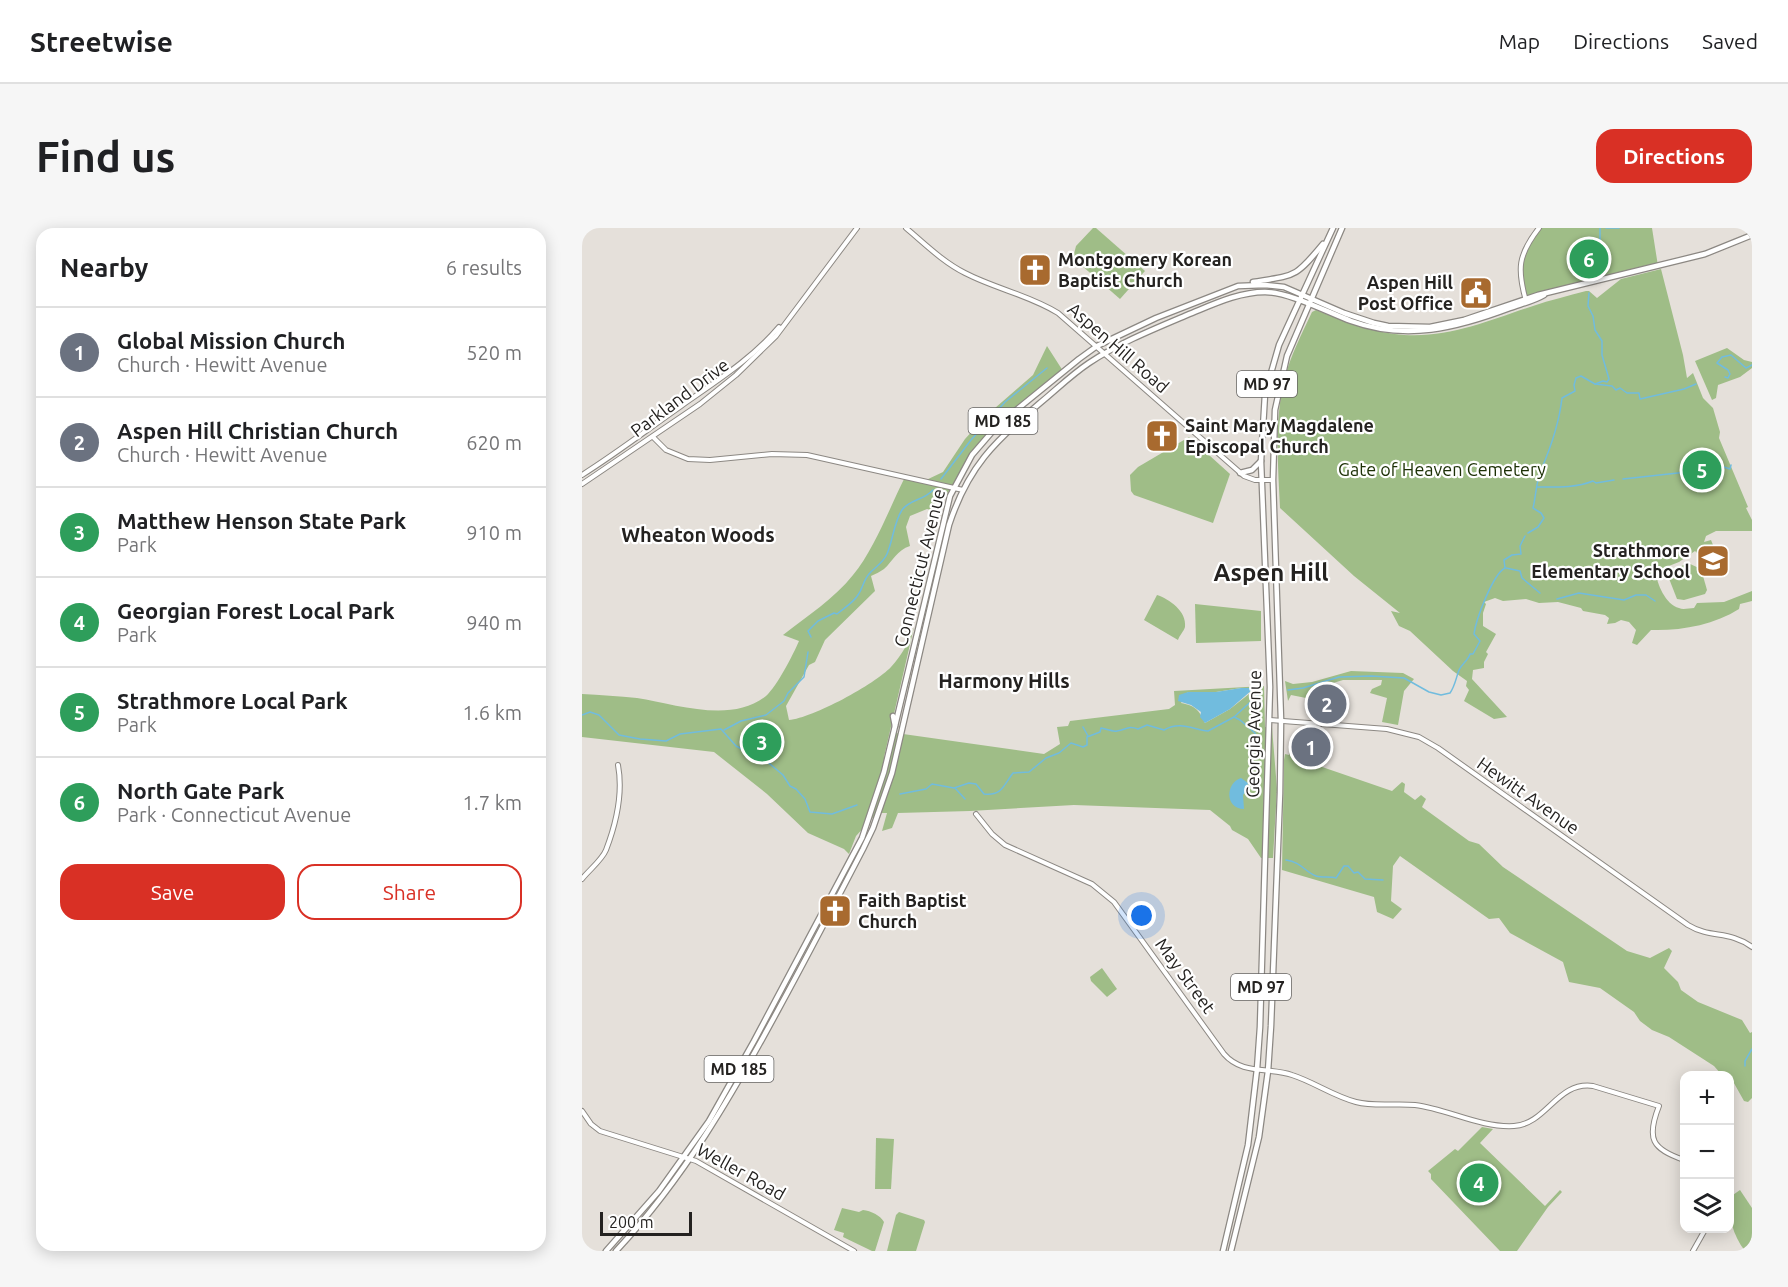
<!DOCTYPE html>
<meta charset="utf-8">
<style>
body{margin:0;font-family:Ubuntu,sans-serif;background:#f6f6f6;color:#202124}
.controls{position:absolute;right:18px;bottom:18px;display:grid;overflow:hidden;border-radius:12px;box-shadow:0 3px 15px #0003}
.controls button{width:54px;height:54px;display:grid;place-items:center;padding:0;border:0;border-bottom:2px solid #e0e0e0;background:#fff;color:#202124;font:30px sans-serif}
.scale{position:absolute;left:18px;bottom:15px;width:92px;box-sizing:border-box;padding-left:6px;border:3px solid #242220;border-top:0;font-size:16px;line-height:21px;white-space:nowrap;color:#242220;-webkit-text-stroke:4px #fff;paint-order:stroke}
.you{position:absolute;left:560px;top:688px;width:21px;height:21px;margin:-15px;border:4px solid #fff;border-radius:50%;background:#1a73e8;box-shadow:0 0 0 9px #1a73e833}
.badge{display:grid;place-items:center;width:39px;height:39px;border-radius:50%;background:#d93025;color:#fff;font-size:20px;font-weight:700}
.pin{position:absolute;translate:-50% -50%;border:3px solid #fff;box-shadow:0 2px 6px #0006}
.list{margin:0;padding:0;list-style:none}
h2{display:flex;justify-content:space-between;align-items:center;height:78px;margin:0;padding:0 24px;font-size:26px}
h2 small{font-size:20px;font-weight:400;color:#757577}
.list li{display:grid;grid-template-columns:39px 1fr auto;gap:18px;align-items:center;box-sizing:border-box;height:90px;padding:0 24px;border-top:2px solid #e0e0e0}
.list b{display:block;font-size:22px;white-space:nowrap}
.list p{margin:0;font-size:20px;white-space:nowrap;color:#757577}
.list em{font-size:20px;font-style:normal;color:#757577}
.actions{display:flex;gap:12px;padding:18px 24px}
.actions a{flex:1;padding:14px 0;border:2px solid #d93025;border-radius:18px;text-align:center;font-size:21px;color:#d93025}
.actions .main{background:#d93025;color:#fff}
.icon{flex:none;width:33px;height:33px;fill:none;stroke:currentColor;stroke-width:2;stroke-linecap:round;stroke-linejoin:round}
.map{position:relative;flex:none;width:1170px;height:1023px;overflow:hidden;border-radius:18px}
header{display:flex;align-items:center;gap:36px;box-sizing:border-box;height:84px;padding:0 30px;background:#fff;border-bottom:2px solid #e0e0e0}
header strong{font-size:28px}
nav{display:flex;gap:33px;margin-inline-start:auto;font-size:21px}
.intro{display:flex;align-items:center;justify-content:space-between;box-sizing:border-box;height:144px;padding:0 36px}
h1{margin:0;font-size:42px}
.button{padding:15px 27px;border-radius:18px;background:#d93025;color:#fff;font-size:21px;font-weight:700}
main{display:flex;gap:36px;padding:0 36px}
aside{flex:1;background:#fff;border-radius:18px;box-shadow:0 3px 15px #0003}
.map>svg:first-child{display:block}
.green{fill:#9fbd87;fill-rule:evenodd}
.water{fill:#71bcde}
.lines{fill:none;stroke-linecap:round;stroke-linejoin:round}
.stream{stroke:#71bcde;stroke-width:1.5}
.minor-casing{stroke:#8c8883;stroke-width:6}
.major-casing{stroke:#8c8883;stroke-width:7}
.minor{stroke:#fff;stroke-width:4}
.major{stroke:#fff;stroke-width:4.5}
.labels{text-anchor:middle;stroke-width:4.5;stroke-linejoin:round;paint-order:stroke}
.shield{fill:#fff;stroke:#666463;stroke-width:1.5}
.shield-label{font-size:16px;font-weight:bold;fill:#242220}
.poi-label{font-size:18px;font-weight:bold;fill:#242220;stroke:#fff;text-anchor:start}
.street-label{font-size:18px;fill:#242220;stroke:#fff}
.park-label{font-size:18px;fill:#1c3005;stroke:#fff}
.neighbourhood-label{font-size:20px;font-weight:bold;fill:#242220;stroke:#fff}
.district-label{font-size:24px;font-weight:bold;fill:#242220;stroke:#fff}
</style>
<header>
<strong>Streetwise</strong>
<nav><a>Map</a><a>Directions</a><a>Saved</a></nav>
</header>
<div class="intro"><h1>Find us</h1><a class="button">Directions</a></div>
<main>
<aside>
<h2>Nearby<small>6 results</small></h2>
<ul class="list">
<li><span class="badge" style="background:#6b7280">1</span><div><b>Global Mission Church</b><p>Church · Hewitt Avenue</p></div><em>520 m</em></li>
<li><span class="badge" style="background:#6b7280">2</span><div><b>Aspen Hill Christian Church</b><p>Church · Hewitt Avenue</p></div><em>620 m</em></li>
<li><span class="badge" style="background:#2e9e5b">3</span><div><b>Matthew Henson State Park</b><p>Park</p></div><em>910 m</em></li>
<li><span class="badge" style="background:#2e9e5b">4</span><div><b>Georgian Forest Local Park</b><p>Park</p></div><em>940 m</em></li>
<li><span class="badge" style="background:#2e9e5b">5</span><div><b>Strathmore Local Park</b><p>Park</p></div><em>1.6 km</em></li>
<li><span class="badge" style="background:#2e9e5b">6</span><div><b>North Gate Park</b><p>Park · Connecticut Avenue</p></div><em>1.7 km</em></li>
</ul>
<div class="actions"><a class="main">Save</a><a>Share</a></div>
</aside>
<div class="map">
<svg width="1170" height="1023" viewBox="0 0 1170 1023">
<rect width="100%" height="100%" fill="#e5e0da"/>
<g class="green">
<polygon points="511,0 514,0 563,43 538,71 491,30 494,18"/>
<path d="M957,0h113l6,38 -69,14 -64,18c-9,-34 -4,-41 14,-70z"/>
<path d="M1079,41l22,86 4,23 6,-5 10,25 10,10 7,24 -1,6 29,69 -2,1 6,12v11h-36l-10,5 -2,6 7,-2 4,10 -8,4 4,8 -8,4 -4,-9 3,-1v-3l-4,1 -3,-3 -16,11 -23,9c0,12 10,34 23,37 4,2 10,0 15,0l3,-5 27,-1 28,-11v10l-12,3 -1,5c-25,16 -59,22 -88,21l-14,15 -5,-2 4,-13 -7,-8 -8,-2 -6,3 -8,1 2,-6 -4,-3 -22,-4 -2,-3 -23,-6 -19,1 -13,-4 -23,2 -8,-3 -11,4 2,2 -3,9v13l13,8 -10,18 2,2 -4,8v6l-11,2 -1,9 35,38 -13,2 -30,-18 5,-11 -3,-4 1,-5 -14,-10 -43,-40 -11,-5 -8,-15 9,2 -46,-37 -74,-68c-2,-43 -6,-88 5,-131 6,-22 17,-44 27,-65l4,-2c28,11 57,23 88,25 46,3 86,-15 129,-29 17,-6 35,-10 53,-15h3l8,7 24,-19z"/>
<path d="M465,118l16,25 -82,73 -28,43 -9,9 -5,16 -12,-3 -17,7 -4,11 4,19c-13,4 -17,15 -26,23 -4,3 -9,5 -13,7l4,15 -50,49 -10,22 -6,3 -23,41 3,14c24,-2 86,-36 102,-53 11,-12 18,-25 23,-40l-30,130 6,2 6,-26 148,21 16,-10 -3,-17 11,-1 2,-5 99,-12 6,-4 -1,-14 90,-5 1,41h7l5,62 -4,69h-12l-13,-19 -16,-9 -2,-4 -20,-16 -136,-5 -104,6 -72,2 -6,15 -10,3 5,-18h-10l-21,23 -7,18 -5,-5 -36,-16 -41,-39 -53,-42 -132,-15v-43c18,1 37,2 55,4 38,6 95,26 129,-2 11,-10 27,-41 33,-55l-16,-6c24,-19 51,-36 70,-60 21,-25 37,-68 52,-98l19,4 19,-9 22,-33 22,-24 46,-40zM659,460h9l-1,6 -19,15 -25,14c-6,-13 -9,-17 -24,-20l7,-11h28z"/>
<polygon points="1145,120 1162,132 1170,134 1170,140 1158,149 1136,157 1134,170 1130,172 1113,133"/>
<polygon points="607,209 648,246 631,295 552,267 549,263 548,247 556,239"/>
<polygon points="1106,335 1119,341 1125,362 1123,366 1102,372 1095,371 1086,348 1087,344"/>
<path d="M575,367c12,4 30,16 28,32 -1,4 -6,9 -7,13l-34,-20z"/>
<polygon points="613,376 679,383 679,413 614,415"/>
<polygon points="769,443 821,445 832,451 822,463 816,497 800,494 805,470 788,465 790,461 799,457 800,452 761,452 735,460 729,471 709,467 706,473 703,453 711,456 730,454"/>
<polygon points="710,520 715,521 714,530 810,563 820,554 823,556 822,564 833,572 839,567 844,571 840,579 887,613 897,616 921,639 1045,723 1068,730 1087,720 1090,723 1082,740 1096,754 1099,762 1116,774 1160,792 1168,805 1170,804 1170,870 1166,874 1162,873 1148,848 1139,846 1132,838 1087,809 1070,802 1058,793 1052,784 1018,760 987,754 981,734 928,705 917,690 907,691 818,628 811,638 809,673 820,681 811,691 795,684 792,669 700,642 702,532 703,526 707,527"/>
<polygon points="520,740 535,761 525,769 509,753 508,749"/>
<polygon points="900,899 911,901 898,915 963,978 978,962 980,964 966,979 935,1023 918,1023 849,951 849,946 846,943 873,921 876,923"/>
<polygon points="294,910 312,911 309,961 293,961"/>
<path d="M1158,962l12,18v43h-7c-13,-17 -16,-33 -15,-54z"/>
<path d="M260,980l17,4 4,-2c8,1 17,5 21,12l-9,29h-3l-29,-14 1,-4 -10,-3z"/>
<polygon points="317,984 342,992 343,994 334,1023 305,1023 314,987"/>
</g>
<g class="water">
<polygon points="659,460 668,460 670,462 648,481 623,495 618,489 619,484 609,477 596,473 597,467 606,464 634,464"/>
<path d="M659,550l7,5 -2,8 -3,4 1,14c-19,0 -19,-26 -3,-31z"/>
</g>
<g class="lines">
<g class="stream">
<polyline points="1024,0 1037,0"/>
<polyline points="1005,49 1010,34 1021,24 1018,16 1018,0"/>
<polyline points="1007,65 1006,78 1011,88 1013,102 1020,113 1020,127 1027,151 1025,154 1021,153 1013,156"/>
<polyline points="1143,149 1146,150 1148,146 1146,142 1135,135 1140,129 1149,127 1164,140 1170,137"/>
<polyline points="359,251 389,212 423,174 465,140"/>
<polyline points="1041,251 1105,244 1136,237 1148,241 1149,237"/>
<path d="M955,259c18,0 39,1 56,-6l3,2 18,-3"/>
<path d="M946,305l10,-6 6,-9 -3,-5 -8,-5c3,-12 3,-26 8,-38 10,-23 18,-46 21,-72l13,-7 -1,-6 2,-7 5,-2 14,8 17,2 4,4 4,-2 7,5h12l1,6 44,-10 12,-5"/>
<polyline points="924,340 938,343 940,350 958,365"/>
<polyline points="975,371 997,365 1042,372 1054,367 1064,367 1073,373"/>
<path d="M229,409l-3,-6 10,-10 16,-8 3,1c7,-6 16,-11 21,-19 5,-7 5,-14 11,-21 6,-7 14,-11 18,-20 6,-14 7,-32 15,-44 8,-11 21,-9 31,-20"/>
<path d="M706,462l15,-2 36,-11 32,-1 33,2 25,14 12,3 9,-2c5,-7 6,-15 9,-23 3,-7 9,-9 11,-16h3l7,-13 -6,-7c2,-15 19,-60 31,-66l-1,-8 8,-5 9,-1 -1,-8 5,-10"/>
<polyline points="0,487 8,484 17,487 37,507 58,511 84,513 98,506 139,501 154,518 188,536 201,547 208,558 214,561 223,571 228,584 250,586 275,577"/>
<polyline points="652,489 658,492 673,505 674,518"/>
<polyline points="501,499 506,508"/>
<polyline points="142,502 159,493 184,487 202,473 206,465 222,449 226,424"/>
<polyline points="373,560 383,571"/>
<path d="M318,566l26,-5 6,-5 22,4 15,-5 7,1 8,10c18,2 19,-8 29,-21l16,-1 17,-14 13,-5 12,-10 12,4 4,-2v-8l13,-5 1,-4c5,1 12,4 16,3 9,-1 11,-6 21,-2l9,-4 17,5c16,-9 28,-1 44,1l26,-14 24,-22"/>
<path d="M704,632c15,2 18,11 30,16 7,2 14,0 20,2l8,-12h4l6,7 4,-1 7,7 18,1"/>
<polyline points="1163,838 1163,833 1170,821"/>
</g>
<defs>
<g id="minor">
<path d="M324,0c19,16 37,34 59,45 31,16 64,22 93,40l186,163 11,4h18"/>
<path d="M944,73c-9,-32 -8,-46 13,-73"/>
<polyline points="71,209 84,222 106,231 128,232 190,226 225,227 381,262"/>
<path d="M0,247c35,-22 66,-46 99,-69 34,-24 71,-47 98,-79"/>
<polyline points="0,256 118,176 154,147 194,108 275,0"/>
<path d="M687,492l118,9 32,8 19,11 250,177c23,14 41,5 64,22"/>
<path d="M394,586l16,20 13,11 87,39 22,18 110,152c18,21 45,13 68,21 22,7 41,21 64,27 19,5 39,1 59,3 33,4 65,23 99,21 33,-2 43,-45 79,-40l66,20c-13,33 -7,43 25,54"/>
<path d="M0,651c7,-9 20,-19 24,-29 10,-26 17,-58 12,-85"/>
<polyline points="0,883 9,896 18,903 114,933 272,1023"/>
<polyline points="1111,1023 1124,1000"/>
</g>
<g id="major">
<path d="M671,54c43,-7 42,-4 70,-38"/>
<polyline points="658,245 670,242 679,233"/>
<polyline points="311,488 313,498"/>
<polyline points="24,1023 77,963 127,893 172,813 280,610 302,544 368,268 390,227 409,205 433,183 497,131 515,118 574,90 656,58 683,57 702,59 762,85 792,95 806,98 848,99 882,92 956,67 1123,26 1170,7"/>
<path d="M34,1023c68,-73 115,-154 162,-241 29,-53 57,-107 85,-161l10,-21 19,-55 57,-248c19,-58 45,-83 91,-122 16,-13 31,-28 49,-40 30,-20 65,-34 98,-48 25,-10 51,-23 78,-23 24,0 62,20 86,29 55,20 106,7 159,-13 11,-4 24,-7 34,-13"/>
<polyline points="641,1023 666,917 675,841 678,799 688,459 679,233 683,166 697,117 751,0"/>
<polyline points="649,1023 677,909 686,843 689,798 698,565 699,492 691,252 693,182 705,128 760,0"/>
</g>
</defs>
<use href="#minor" class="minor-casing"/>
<use href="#major" class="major-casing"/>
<use href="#minor" class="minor"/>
<use href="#major" class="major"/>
</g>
<defs>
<symbol id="church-square" viewBox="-11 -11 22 22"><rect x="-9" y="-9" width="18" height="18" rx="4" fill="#a86a2f" stroke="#fff"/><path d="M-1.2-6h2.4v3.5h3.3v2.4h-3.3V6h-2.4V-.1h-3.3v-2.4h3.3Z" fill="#fff"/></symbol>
<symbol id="civic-square" viewBox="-11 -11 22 22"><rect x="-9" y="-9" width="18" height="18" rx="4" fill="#a86a2f" stroke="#fff"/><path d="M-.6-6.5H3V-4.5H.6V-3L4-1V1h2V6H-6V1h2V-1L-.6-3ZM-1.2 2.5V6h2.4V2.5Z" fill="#fff"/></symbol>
<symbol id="school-square" viewBox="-11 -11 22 22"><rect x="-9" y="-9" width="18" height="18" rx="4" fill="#a86a2f" stroke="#fff"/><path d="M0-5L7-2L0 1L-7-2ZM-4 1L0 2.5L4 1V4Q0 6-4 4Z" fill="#fff"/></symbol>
</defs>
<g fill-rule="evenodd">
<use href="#church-square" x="434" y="23" width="38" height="38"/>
<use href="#civic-square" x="875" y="46" width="38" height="38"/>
<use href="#church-square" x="561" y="189" width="38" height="38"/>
<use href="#school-square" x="1112" y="314" width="38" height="38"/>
<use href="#church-square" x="234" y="664" width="38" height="38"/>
</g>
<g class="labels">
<g class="shield">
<rect x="655" y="143" width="60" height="26" rx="4.5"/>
<rect x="386.5" y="180" width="69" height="26" rx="4.5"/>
<rect x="649" y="746" width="60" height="26" rx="4.5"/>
<rect x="122.5" y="828" width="69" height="26" rx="4.5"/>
</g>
<g class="shield-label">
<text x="685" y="162">MD 97</text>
<text x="421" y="199">MD 185</text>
<text x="679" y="765">MD 97</text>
<text x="157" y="847">MD 185</text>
</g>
<g class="poi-label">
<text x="476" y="38">Montgomery Korean<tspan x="476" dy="21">Baptist Church</tspan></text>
<text x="871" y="61" text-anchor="end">Aspen Hill<tspan x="871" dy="21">Post Office</tspan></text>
<text x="603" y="204">Saint Mary Magdalene<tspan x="603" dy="21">Episcopal Church</tspan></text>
<text x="1108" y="329" text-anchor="end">Strathmore<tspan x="1108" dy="21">Elementary School</tspan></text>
<text x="276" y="679">Faith Baptist<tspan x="276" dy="21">Church</tspan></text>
</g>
<g class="street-label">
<text transform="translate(536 120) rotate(41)" y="6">Aspen Hill Road</text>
<text transform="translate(98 170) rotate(-37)" y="6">Parkland Drive</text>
<text transform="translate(338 340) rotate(-76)" y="6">Connecticut Avenue</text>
<text transform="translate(672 506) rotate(-89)" y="6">Georgia Avenue</text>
<text transform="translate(946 568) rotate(35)" y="6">Hewitt Avenue</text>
<text transform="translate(603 748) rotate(54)" y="6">May Street</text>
<text transform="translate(159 944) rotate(29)" y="6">Weller Road</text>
</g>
<g class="park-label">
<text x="860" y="248">Gate of Heaven Cemetery</text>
</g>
<g class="neighbourhood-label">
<text x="116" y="314">Wheaton Woods</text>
<text x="422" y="460">Harmony Hills</text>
</g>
<g class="district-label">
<text x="689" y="353">Aspen Hill</text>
</g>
</g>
</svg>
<div class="controls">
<button>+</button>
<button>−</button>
<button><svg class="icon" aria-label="layers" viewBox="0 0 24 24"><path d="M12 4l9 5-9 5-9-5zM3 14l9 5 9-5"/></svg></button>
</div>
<div class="scale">200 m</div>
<div class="you"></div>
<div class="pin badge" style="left:729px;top:519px;background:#6b7280">1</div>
<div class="pin badge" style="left:745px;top:476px;background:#6b7280">2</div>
<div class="pin badge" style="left:180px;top:514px;background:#2e9e5b">3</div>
<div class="pin badge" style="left:897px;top:955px;background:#2e9e5b">4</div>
<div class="pin badge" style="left:1120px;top:242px;background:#2e9e5b">5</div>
<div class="pin badge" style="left:1007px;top:31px;background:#2e9e5b">6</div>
</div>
</main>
